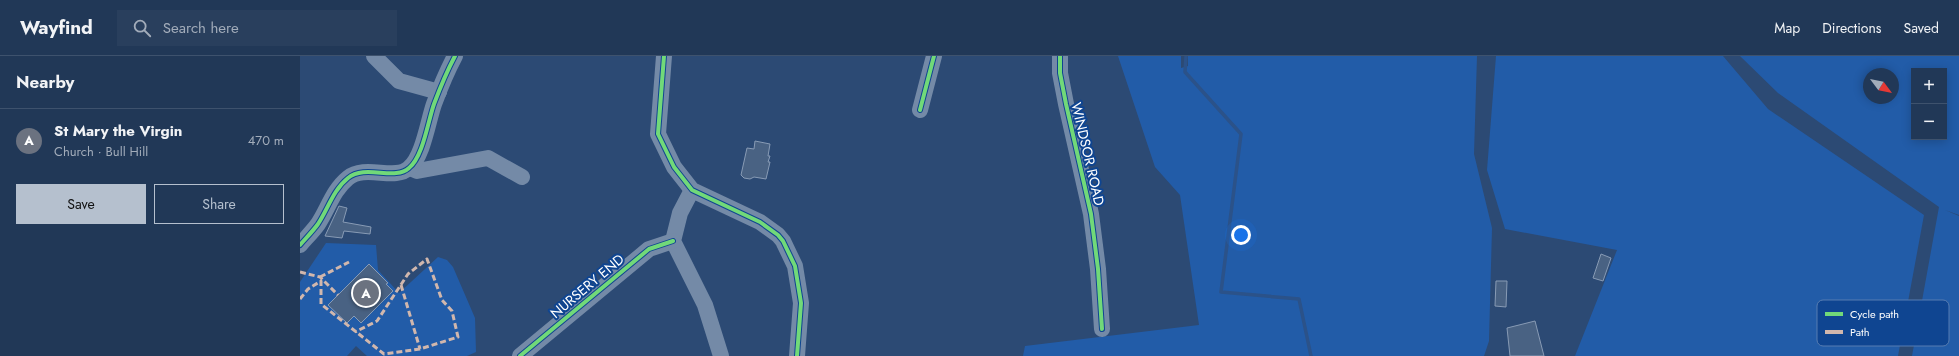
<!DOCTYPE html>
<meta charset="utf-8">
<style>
body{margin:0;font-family:Jost,sans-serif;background:#293f5d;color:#f1f3f6}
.controls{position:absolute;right:12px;top:12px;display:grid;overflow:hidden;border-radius:0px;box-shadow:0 2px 10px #0003}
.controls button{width:36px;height:36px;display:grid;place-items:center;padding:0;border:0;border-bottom:1px solid #3e526d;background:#213857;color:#f1f3f6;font:20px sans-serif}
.compass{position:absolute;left:1563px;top:12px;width:36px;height:36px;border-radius:50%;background:#213857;box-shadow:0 2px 10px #0003;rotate:122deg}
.you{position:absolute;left:941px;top:179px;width:14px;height:14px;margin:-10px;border:3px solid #fff;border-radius:50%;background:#1a73e8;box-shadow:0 0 0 6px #1a73e833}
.badge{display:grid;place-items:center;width:26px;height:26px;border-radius:50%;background:#b5c0ce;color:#fff;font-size:13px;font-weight:700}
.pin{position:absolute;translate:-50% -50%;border:2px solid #fff;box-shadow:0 1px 4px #0006}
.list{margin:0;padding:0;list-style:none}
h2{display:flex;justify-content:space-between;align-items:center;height:52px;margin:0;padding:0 16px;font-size:17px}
h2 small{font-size:13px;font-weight:400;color:#a2acba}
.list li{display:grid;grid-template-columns:26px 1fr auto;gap:12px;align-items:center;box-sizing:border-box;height:64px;padding:0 16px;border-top:1px solid #3e526d}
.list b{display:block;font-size:15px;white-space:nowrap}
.list p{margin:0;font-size:13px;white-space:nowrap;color:#a2acba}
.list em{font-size:13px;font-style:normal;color:#a2acba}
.actions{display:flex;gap:8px;padding:12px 16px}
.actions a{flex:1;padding:9px 0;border:1px solid #b5c0ce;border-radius:0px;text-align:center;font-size:14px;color:#b5c0ce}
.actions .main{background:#b5c0ce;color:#111}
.icon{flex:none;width:22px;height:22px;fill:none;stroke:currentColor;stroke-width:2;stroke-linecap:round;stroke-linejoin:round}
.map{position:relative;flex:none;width:1659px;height:300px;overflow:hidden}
header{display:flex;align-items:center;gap:24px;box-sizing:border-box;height:56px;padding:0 20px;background:#213857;border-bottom:1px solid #3e526d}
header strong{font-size:19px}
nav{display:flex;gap:22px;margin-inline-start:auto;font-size:14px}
.search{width:280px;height:36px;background:#293f5d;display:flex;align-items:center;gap:10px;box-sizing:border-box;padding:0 14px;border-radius:0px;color:#a2acba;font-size:15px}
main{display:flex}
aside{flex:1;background:#213857}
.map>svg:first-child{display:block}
.green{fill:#225ca8;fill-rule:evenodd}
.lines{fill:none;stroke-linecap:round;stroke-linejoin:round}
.stream{stroke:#2b5289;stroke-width:3.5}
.building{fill:#496283;stroke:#889bb5}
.minor{stroke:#748aa7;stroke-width:16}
.quiet{stroke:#d1b7ad;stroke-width:3;stroke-dasharray:6 3;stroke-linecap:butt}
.cycleway-casing{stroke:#0f4591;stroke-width:6}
.cycleway{stroke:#71d979;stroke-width:4}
.labels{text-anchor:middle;stroke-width:4;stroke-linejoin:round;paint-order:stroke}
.street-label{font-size:14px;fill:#fff;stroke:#0f4591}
.key{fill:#0f4591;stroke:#577db2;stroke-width:1}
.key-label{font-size:11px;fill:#fff}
</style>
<header>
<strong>Wayfind</strong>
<div class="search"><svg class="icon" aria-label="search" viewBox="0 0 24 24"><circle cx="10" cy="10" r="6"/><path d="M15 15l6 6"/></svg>Search here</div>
<nav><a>Map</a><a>Directions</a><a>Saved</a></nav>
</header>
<main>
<aside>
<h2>Nearby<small></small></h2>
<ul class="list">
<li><span class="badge" style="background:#6b7280">A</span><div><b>St Mary the Virgin</b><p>Church · Bull Hill</p></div><em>470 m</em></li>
</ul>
<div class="actions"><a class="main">Save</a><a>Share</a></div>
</aside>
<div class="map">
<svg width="1659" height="300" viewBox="0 0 1659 300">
<rect width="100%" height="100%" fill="#2c4a74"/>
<g class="green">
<polygon points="818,0 881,0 881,12 888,10 888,0 1177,0 1174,98 1192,172 1189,285 1184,300 723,300 725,290 899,269 880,139 855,111"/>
<polygon points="1196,0 1423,0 1468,53 1624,159 1598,300 1275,300 1317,194 1205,173 1187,114"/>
<path d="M1440,0h219v159l-14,-5 14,6v140h-47l27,-149 -161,-114zM1614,15h30v66h-30zM1569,18h24v24h-24z"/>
<polygon points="26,187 76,189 78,214 99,237 138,201 147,204 153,211 175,262 176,296 167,300 67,300 56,290 47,300 0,300 0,226"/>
</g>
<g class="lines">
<polyline class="stream" points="886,0 885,16 941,78 921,236 999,243 1011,300"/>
</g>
<g class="building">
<polygon points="455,85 470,88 468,100 470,100 468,106 470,106 466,123 454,121 450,123 444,122 441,119 447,92 454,93"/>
<polygon points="39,150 47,152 43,166 71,171 70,178 44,175 42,182 25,180"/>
<polygon points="1301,198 1311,202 1303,225 1293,222"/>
<polygon points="69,208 88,227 86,228 93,235 61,267 54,260 47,267 28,249"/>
<polygon points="1196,225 1207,225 1206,251 1195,250"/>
<polygon points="1235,265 1244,300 1210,300 1207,272"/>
</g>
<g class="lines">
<g class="minor">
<polyline points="74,0 99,25 139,36"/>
<polyline points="364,0 358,78 374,111 392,134 460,166 478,179 483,185 495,210 501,247 497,300"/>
<polyline points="760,0 760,17 766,48 791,158 798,213 802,273"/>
<polyline points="620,54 634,0"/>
<polyline points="110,112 117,115 188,102 222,121"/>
<polyline points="392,134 380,157 373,185 405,249 421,300"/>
<path d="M0,189c6,-7 13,-14 18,-21 10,-15 15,-34 30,-46 17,-14 47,3 61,-10 14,-11 19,-47 25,-64 6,-16 13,-33 21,-48"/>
<polyline points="220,300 349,193 373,185"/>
</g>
<g class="quiet">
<polyline points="0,216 20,221 38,239"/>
<polyline points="20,221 49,206"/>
<polyline points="101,229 120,293"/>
<polyline points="0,243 8,233 21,225 21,248 84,298 120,293 158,281 152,255 142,244 127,203 108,218 77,265 55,276"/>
</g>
<defs>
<g id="cycleway">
<polyline points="364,0 358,78 374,111 392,134 460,166 478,179 483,185 495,210 501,247 497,300"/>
<polyline points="760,0 760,17 766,48 791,158 798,213 802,273"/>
<polyline points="620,54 634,0"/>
<path d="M0,189c6,-7 13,-14 18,-21 10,-15 15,-34 30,-46 17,-14 47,3 61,-10 14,-11 19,-47 25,-64 6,-16 13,-33 21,-48"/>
<polyline points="220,300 349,193 373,185"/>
</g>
</defs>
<use href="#cycleway" class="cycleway-casing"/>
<use href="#cycleway" class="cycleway"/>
</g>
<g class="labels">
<g class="street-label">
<text transform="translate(788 98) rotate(77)" y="5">WINDSOR ROAD</text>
<text transform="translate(287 230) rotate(-40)" y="5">NURSERY END</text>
</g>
</g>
<rect x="1517" y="244" width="132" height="46" rx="6" class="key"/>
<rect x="1525" y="256" width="18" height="4" fill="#71d979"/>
<rect x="1525" y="274" width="18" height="4" fill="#d1b7ad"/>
<g class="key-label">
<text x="1550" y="262">Cycle path</text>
<text x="1550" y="280">Path</text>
</g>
</svg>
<div class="controls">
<button>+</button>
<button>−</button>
</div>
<svg class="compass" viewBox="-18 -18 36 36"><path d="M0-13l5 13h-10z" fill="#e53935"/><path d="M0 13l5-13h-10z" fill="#a2acba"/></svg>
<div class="you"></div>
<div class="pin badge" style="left:66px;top:237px;background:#6b7280">A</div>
</div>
</main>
